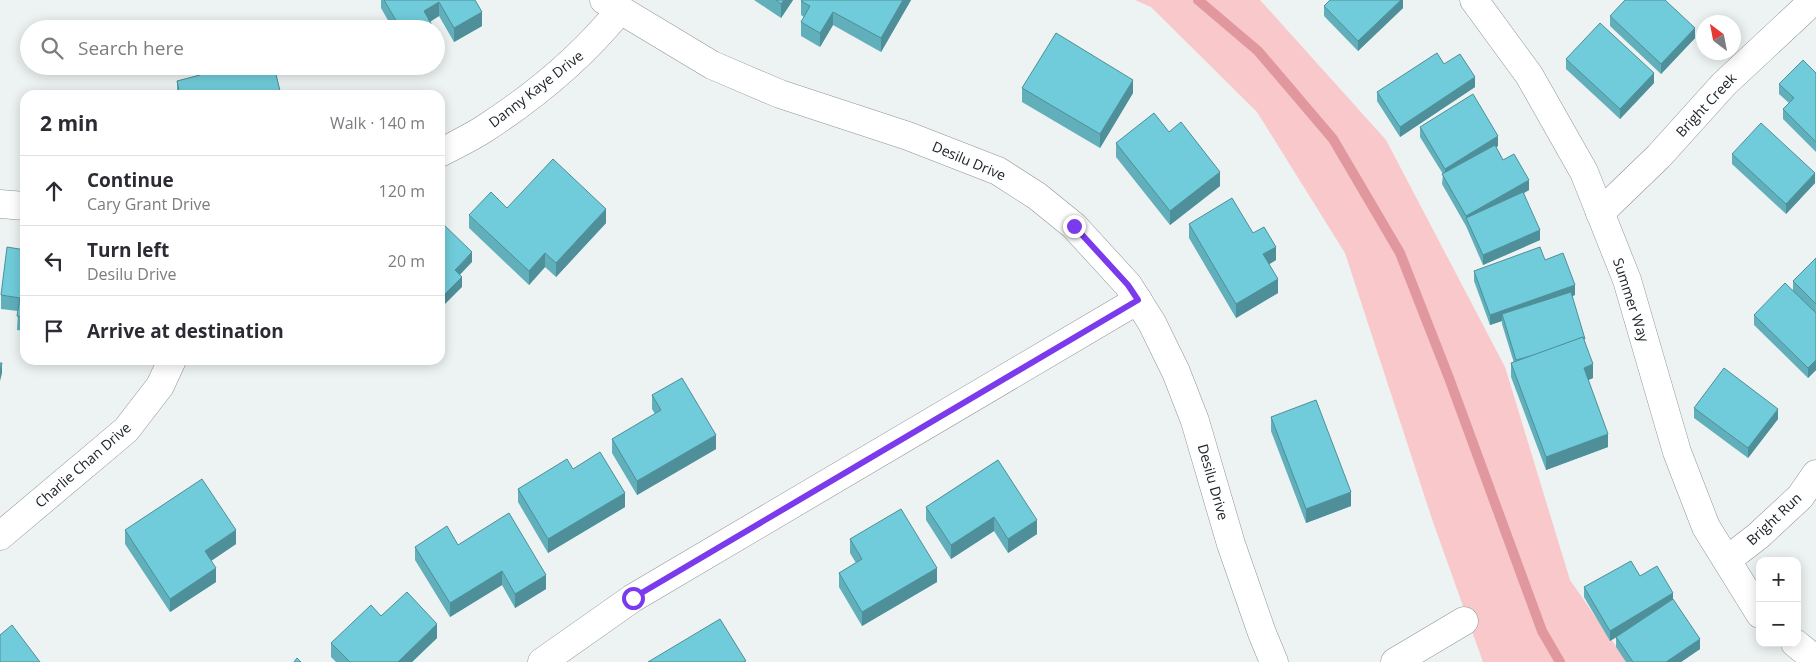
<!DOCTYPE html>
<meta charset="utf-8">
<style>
body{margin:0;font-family:"Open Sans",sans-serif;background:#f7f7f7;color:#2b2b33}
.controls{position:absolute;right:15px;bottom:15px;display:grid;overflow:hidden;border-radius:10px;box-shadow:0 2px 12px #0003}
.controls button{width:45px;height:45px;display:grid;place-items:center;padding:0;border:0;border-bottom:1px solid #e1e1e2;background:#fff;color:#2b2b33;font:25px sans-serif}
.compass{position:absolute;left:1696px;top:15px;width:45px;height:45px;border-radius:50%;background:#fff;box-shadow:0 2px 12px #0003;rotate:328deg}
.stop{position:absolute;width:15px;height:15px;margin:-11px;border:4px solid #7c3aed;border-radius:50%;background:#fff}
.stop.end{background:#7c3aed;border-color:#fff;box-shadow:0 1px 5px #0008}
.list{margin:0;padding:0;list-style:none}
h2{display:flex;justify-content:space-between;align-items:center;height:65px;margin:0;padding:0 20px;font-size:21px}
h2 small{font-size:16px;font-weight:400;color:#7c7c81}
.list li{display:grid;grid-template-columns:32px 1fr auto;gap:15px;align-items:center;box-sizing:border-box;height:70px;padding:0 20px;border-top:1px solid #e1e1e2}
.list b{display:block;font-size:19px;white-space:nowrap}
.list p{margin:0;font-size:16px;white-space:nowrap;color:#7c7c81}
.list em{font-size:16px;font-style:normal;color:#7c7c81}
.icon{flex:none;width:28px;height:28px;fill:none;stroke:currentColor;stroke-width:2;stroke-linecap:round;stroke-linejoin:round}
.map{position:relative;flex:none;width:1816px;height:662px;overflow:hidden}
.search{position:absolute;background:#fff;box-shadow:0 2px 12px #0003;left:20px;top:20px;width:425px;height:55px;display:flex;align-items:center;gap:12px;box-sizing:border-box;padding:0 18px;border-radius:28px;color:#7c7c81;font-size:19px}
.panel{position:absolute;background:#fff;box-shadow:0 2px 12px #0003;left:20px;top:90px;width:425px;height:275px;border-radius:15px}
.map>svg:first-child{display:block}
.green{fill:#f8c8cb}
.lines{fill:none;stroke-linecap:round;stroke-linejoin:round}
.stream{stroke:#e1979e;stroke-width:10}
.minor-casing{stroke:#909495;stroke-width:29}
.minor{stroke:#fff;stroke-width:28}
.wall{fill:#60afbb}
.shaded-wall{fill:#4e8f99}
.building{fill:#70ccda;stroke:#4e8f99}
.route{stroke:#7c3aed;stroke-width:6}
.labels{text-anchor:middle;stroke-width:4.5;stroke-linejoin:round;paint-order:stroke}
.street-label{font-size:14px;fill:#222324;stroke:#fcfeff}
</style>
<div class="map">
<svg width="1816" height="662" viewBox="0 0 1816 662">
<rect width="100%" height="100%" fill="#edf2f3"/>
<polygon class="green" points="1135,0 1260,0 1386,140 1505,367 1570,580 1627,662 1483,662 1432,519 1345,253 1257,112 1151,7"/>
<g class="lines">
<polyline class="stream" points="1198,0 1258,51 1333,139 1400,253 1449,378 1542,631 1560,662"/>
<defs>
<g id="minor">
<polyline points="604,0 712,65 780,94 908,136 998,171 1037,196 1074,226 1128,285 1152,323 1176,372 1195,421 1231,544 1262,633 1274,662"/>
<polyline points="1474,0 1529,75 1584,172 1627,280 1677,452 1706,527 1760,614"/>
<path d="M440,153c15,-8 30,-15 44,-24 51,-33 98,-72 136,-119"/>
<polyline points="0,204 25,206"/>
<polyline points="1600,213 1659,156 1724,84 1814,0"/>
<polyline points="0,536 126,430 160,386 172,360"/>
<polyline points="1727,560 1758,536 1800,497 1816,474"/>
<polyline points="1795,643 1816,660"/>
<polyline points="542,662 633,598 1138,300"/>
<polyline points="1395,662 1464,621"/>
</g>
</defs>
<use href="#minor" class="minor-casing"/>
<use href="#minor" class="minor"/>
</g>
<g class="wall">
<polygon points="381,0 475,0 482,26 454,42 439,16 430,22 434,29 393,29 381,8"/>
<polygon points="754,0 793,0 781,18"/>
<polygon points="911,0 881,52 833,25 820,47 801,36 801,22 804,17 801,15 801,1"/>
<polygon points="1403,0 1403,8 1358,51 1324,16 1324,6"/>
<polygon points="1610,16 1695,38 1661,74 1610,26"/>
<polygon points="1566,59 1654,83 1620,119 1566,69"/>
<polygon points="1444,64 1475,87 1400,137 1377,101 1377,92"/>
<polygon points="194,66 274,66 281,95 177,95 177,81 197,76"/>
<polygon points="1816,73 1816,152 1783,119 1783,109 1789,103 1779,94 1779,84"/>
<polygon points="1022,88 1133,93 1100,148 1022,102"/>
<polygon points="1420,127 1498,146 1496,147 1503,160 1529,190 1524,193 1540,240 1483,265 1466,226 1442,184 1443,174 1420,137"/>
<polygon points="1169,132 1220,186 1170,225 1116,157 1116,143"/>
<polygon points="1732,154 1815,183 1786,214 1732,164"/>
<polygon points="507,208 606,223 556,277 545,267 529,285 469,228 469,215"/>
<polygon points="1189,224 1253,233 1276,260 1269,264 1278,293 1236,318 1189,238"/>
<polygon points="25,250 25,331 17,330 18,311 1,309 1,295"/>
<polygon points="1816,258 1816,370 1808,378 1754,325 1754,315 1793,291 1793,281"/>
<polygon points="1545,260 1575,295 1572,296 1585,344 1593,378 1588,380 1608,447 1546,470 1511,377 1511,363 1514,363 1502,324 1502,321 1490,325 1474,281 1474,271"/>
<polygon points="652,395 716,449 637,495 612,453 612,439 655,414 652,409"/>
<polygon points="1694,408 1778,419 1748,458 1694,418"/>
<polygon points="1271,417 1351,506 1306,523 1271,431"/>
<polygon points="998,460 1037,534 1008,553 994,531 951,559 926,520 926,507"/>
<polygon points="573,469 625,507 548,553 518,502 518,489"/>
<polygon points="125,530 236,544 211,561 216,582 170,612 125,544"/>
<polygon points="850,539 937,582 862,626 839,587 839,573 856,563 850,553"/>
<polygon points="458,545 546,589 515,608 502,585 450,617 415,560 415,547"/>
<polygon points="1640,576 1673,599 1700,649 1681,662 1626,662 1616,647 1616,637 1610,641 1584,597 1584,587"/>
<polygon points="381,616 437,638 412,662 336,662 331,657 331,643"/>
</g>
<g class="shaded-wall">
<polygon points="784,0 793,0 781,18 781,4"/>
<polygon points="903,0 911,0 881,52 881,38"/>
<polygon points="1401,0 1403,0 1403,8 1358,51 1358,41"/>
<polygon points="439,2 439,16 424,25 424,11"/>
<polygon points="482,12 482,26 454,42 454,28"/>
<polygon points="833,12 833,25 820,47 820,33"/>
<polygon points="1695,28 1695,38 1661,74 1661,64"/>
<polygon points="438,36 438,49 436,51 436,37"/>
<polygon points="1654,73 1654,83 1620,119 1620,109"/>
<polygon points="1475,77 1475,87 1400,137 1400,127"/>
<polygon points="1133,80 1133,93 1100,148 1100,134"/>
<polygon points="1498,136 1498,146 1445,179 1445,169"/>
<polygon points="1220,172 1220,186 1170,225 1170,211"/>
<polygon points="1815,173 1815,183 1786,214 1786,204"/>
<polygon points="1529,180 1529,190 1469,224 1466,218 1466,226 1466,216"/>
<polygon points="606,209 606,223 556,277 556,263"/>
<polygon points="1540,230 1540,240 1483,265 1483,255"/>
<polygon points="1276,247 1276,260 1263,268 1263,254"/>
<polygon points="472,252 472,262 455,280 455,270"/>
<polygon points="545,253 545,267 529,285 529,271"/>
<polygon points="462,277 462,287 440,309 440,299"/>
<polygon points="1278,279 1278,293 1236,318 1236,304"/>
<polygon points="1575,285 1575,295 1504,320 1502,314 1502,321 1490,325 1490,315"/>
<polygon points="1816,360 1816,370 1808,378 1808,368"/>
<polygon points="2,363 2,373 0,381 0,371"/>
<polygon points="1593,364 1593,378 1584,382 1584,368"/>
<polygon points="1778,409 1778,419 1748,458 1748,448"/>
<polygon points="1608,434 1608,447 1546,470 1546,457"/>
<polygon points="716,435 716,449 637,495 637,481"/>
<polygon points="1351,492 1351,506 1306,523 1306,509"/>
<polygon points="625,493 625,507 548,553 548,539"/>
<polygon points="994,517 994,531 951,559 951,545"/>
<polygon points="1037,520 1037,534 1008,553 1008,539"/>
<polygon points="236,530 236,544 205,565 205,551"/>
<polygon points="216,568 216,582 170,612 170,599"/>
<polygon points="937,568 937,582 862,626 862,612"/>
<polygon points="502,571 502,585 450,617 450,603"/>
<polygon points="546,575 546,589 515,608 515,594"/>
<polygon points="1673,593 1673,603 1610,641 1610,631"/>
<polygon points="437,624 437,638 412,662 398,662"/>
<polygon points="1700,639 1700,649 1681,662 1666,662"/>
</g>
<g class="building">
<polygon points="384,0 475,0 482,12 454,28 439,2 424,11 434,29 401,29"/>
<polygon points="776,0 784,0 781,4"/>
<polygon points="802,0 903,0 881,38 833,12 820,33 801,22 810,6 801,1"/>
<polygon points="1330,0 1401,0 1358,41 1324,6"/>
<polygon points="1625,0 1665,0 1695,28 1661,64 1610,16"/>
<polygon points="1600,23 1654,73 1620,109 1566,59"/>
<polygon points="1056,33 1133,80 1100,134 1022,88"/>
<polygon points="1437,53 1444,64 1460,54 1475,77 1400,127 1377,92"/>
<polygon points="1803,60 1816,73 1816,142 1783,109 1794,98 1779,84"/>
<polygon points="198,66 274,66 281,95 243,95 242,93 233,95 180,95 177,81 200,75"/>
<polygon points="1473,94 1498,136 1445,169 1420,127"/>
<polygon points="1154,113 1169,132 1181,122 1220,172 1170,211 1116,143"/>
<polygon points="1761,123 1815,173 1786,204 1732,154"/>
<polygon points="1495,145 1503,160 1514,154 1529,180 1466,216 1442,174"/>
<polygon points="553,159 606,209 556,263 545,253 529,271 469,215 491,192 507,208"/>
<polygon points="1523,192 1540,230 1483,255 1466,218"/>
<polygon points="1232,198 1253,233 1264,227 1276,247 1263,254 1278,279 1236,304 1189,224"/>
<polygon points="442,223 472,252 455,270 462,277 440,299 440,225"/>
<polygon points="7,247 25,250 25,317 17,316 20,298 1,295"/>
<polygon points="1540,247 1545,260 1563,253 1575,285 1490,315 1474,271"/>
<polygon points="1816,258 1816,304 1793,281"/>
<polygon points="1785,283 1816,313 1816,360 1808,368 1754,315"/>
<polygon points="1571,292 1585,339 1584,339 1583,337 1538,354 1516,360 1502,314"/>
<polygon points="1583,337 1593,364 1584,368 1608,434 1546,457 1511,363"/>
<polygon points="0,363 2,363 0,371"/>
<polygon points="1724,368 1778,409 1748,448 1694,408"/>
<polygon points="682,378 716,435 637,481 612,439 661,410 652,395"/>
<polygon points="1316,400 1351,492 1306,509 1271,417"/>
<polygon points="600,452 625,493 548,539 518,489 567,459 573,469"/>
<polygon points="998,460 1037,520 1008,539 994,517 951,545 926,507"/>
<polygon points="202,479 236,530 205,551 216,568 170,599 125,530"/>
<polygon points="901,509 937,568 862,612 839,573 862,559 850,539"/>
<polygon points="509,513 546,575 515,594 502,571 450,603 415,547 447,526 458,545"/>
<polygon points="1631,561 1640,576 1657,566 1673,593 1610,631 1584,587"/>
<polygon points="407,592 437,624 398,662 350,662 331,643 371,605 381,616"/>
<polygon points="1673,599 1700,639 1666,662 1633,662 1616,637"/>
<polygon points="720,619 746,661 743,662 648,662"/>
<polygon points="12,625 40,662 0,662 0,635"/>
<polygon points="297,658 301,662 294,662"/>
</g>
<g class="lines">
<polyline class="route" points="633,598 1138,300 1128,285 1074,226"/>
</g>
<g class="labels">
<g class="street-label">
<text transform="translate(536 89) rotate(-38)" y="5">Danny Kaye Drive</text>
<text transform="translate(1706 105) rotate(-47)" y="5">Bright Creek</text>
<text transform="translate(969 161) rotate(23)" y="5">Desilu Drive</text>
<text transform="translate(1631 300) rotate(72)" y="5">Summer Way</text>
<text transform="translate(83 465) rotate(-41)" y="5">Charlie Chan Drive</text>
<text transform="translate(1213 482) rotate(74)" y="5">Desilu Drive</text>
<text transform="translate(1774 519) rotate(-43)" y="5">Bright Run</text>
</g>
</g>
</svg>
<div class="controls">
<button>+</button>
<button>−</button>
</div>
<svg class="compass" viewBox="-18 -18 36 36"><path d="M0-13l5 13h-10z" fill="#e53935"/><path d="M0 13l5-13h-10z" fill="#7c7c81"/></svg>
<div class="stop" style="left:633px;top:598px"></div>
<div class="stop end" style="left:1074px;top:226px"></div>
<div class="search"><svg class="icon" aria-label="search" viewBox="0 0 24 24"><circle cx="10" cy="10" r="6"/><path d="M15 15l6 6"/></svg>Search here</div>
<section class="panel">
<h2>2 min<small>Walk · 140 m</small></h2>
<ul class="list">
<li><svg class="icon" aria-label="ahead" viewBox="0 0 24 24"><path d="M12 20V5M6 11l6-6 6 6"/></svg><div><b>Continue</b><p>Cary Grant Drive</p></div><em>120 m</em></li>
<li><svg class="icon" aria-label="left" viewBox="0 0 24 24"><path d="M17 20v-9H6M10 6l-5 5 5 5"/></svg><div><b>Turn left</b><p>Desilu Drive</p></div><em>20 m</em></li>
<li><svg class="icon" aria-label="arrive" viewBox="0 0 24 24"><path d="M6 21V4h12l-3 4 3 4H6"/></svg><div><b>Arrive at destination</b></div></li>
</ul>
</section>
</div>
